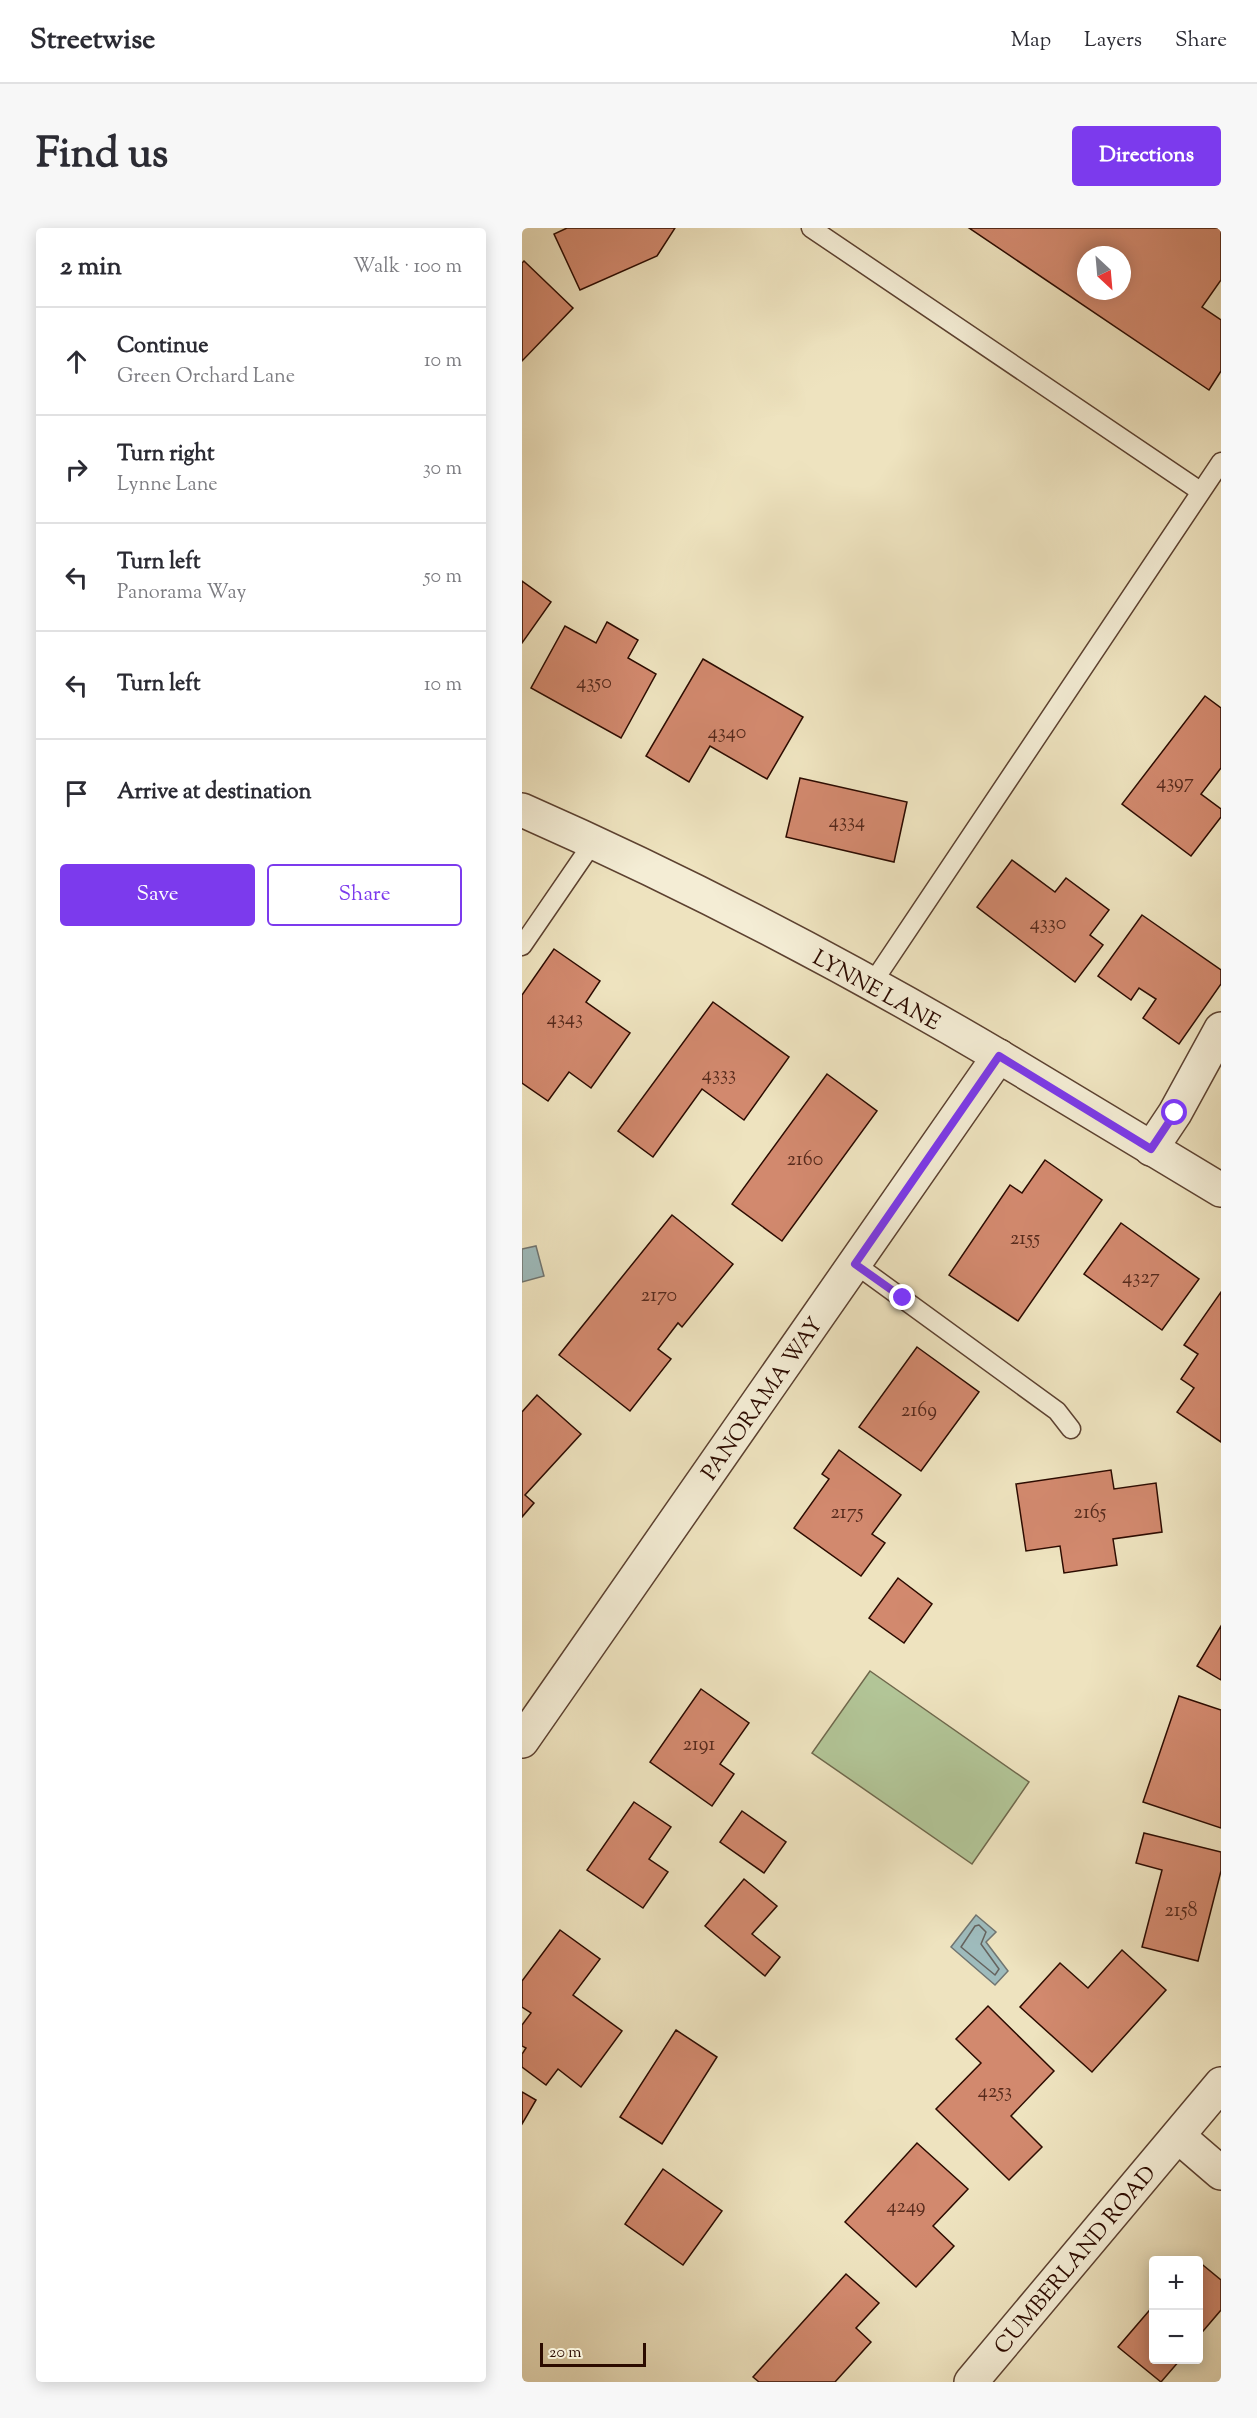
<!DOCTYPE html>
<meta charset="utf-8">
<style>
body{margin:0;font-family:"Sorts Mill Goudy",serif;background:#f7f7f7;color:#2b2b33}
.controls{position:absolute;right:18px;bottom:18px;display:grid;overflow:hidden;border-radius:6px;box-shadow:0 3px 15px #0003}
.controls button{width:54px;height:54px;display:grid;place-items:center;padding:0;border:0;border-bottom:2px solid #e1e1e2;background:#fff;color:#2b2b33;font:30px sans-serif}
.compass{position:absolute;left:555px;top:18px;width:54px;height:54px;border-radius:50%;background:#fff;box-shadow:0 3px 15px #0003;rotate:154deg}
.scale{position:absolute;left:18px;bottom:15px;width:106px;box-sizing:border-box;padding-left:6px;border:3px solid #2c0b00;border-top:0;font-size:16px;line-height:21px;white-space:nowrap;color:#2c0b00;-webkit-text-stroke:4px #f4edd5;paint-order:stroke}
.stop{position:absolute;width:18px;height:18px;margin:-14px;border:4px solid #7c3aed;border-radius:50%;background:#fff}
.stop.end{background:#7c3aed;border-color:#fff;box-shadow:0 2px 6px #0008}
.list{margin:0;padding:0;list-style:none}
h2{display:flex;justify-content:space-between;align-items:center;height:78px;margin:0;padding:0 24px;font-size:26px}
h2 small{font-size:20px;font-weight:400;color:#7c7c81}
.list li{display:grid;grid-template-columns:39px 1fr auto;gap:18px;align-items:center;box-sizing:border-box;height:108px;padding:0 24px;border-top:2px solid #e1e1e2}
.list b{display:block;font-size:22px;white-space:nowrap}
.list p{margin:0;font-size:20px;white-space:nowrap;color:#7c7c81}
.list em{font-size:20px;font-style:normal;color:#7c7c81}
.actions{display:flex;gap:12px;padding:18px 24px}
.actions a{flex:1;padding:14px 0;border:2px solid #7c3aed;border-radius:6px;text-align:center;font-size:21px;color:#7c3aed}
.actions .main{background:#7c3aed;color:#fff}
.icon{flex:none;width:33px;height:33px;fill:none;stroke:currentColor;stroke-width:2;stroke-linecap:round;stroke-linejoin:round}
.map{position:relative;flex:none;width:699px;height:2154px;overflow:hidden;border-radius:6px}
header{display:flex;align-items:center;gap:36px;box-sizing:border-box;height:84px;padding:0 30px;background:#fff;border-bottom:2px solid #e1e1e2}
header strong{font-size:28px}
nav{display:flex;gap:33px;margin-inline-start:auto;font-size:21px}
.intro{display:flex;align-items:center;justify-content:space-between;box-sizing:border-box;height:144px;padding:0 36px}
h1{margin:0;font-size:42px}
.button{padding:15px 27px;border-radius:6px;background:#7c3aed;color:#fff;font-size:21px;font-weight:700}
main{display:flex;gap:36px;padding:0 36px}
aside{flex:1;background:#fff;border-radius:6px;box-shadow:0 3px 15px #0003}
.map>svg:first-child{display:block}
.green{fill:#b2c597;stroke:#6f684c;stroke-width:1.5}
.water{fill:#9ebbbc;stroke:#707571;stroke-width:1.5}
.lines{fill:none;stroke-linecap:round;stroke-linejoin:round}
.shore{stroke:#65635e;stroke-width:1.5}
.building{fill:#d2896e;stroke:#2c0b00;stroke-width:1.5;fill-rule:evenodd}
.lane-casing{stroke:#5c4130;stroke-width:21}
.street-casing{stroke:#5c4130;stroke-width:36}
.lane{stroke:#f4edd5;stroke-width:18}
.street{stroke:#f4edd5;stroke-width:33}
.route{stroke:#7c3aed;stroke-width:8}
.labels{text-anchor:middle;stroke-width:4.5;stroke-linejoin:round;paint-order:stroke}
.number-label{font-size:20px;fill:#562a1c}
.street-label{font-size:22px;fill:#2c0b00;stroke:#f4edd5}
</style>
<header>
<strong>Streetwise</strong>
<nav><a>Map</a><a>Layers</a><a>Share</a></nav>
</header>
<div class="intro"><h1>Find us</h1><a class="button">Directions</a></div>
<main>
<aside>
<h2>2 min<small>Walk · 100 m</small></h2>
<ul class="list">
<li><svg class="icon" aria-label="ahead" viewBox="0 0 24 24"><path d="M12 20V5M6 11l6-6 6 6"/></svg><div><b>Continue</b><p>Green Orchard Lane</p></div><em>10 m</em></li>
<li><svg class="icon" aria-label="right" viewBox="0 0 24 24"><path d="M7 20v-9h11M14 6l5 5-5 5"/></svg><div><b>Turn right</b><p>Lynne Lane</p></div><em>30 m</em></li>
<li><svg class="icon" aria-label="left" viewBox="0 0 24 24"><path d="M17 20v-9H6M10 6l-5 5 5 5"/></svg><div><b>Turn left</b><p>Panorama Way</p></div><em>50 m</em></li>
<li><svg class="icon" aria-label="left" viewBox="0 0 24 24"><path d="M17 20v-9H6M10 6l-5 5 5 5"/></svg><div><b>Turn left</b></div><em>10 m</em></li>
<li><svg class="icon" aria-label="arrive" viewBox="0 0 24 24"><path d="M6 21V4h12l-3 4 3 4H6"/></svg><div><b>Arrive at destination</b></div></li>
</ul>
<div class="actions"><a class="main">Save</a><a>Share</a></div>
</aside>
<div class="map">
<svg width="699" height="2154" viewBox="0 0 699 2154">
<rect width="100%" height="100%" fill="#eee3bf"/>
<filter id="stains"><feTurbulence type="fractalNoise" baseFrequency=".00333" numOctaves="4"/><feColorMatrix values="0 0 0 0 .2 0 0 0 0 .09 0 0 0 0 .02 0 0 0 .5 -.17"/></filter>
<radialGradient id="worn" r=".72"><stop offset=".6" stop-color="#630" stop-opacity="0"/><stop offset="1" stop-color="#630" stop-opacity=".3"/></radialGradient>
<polygon class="green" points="348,1443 507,1554 450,1636 290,1525"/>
<g class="water">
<polygon points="14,1018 22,1048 0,1054 0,1021"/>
<polygon points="454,1687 474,1704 464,1714 486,1743 473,1757 429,1719"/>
</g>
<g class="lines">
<polygon class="shore" points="453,1698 457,1697 464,1704 459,1716 477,1741 473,1747 439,1719"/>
</g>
<g class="building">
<polygon points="45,0 153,0 135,28 58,62 32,6"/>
<path d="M447,0h252v52l-19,27 19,13v51l-12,19zM564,27h36v36h-36z"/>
<polygon points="2,33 51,80 0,133 0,35"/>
<polygon points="0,353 29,374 0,415"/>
<polygon points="85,394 116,412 106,430 134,446 99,510 9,460 43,398 74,415"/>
<polygon points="181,431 281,489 245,551 188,518 167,554 124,528"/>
<polygon points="683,468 699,480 699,540 679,566 699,581 699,589 669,628 600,576"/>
<polygon points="278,550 385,574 372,634 264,609"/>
<polygon points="490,632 533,664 544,650 587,682 568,707 581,717 553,754 455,679"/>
<polygon points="620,687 699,742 699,756 657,816 621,790 634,771 617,760 609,772 576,748"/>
<polygon points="32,721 78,753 64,774 108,805 69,860 47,844 26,873 0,855 0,767"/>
<polygon points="191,774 267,829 222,892 180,861 131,929 96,903"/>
<polygon points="305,846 355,883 260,1013 210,976"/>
<polygon points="523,932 580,972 496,1093 427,1047 488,957 500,965"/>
<polygon points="150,987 211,1036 160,1099 156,1095 136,1121 149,1131 108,1183 37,1127"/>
<polygon points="599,995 677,1051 640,1102 562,1046"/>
<polygon points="699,1064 699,1214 655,1184 672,1160 659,1151 676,1126 662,1117"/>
<polygon points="395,1119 457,1164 399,1243 337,1199"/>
<polygon points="15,1167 59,1206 3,1267 12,1275 0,1289 0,1184"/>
<polygon points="317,1222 379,1267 350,1306 363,1315 339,1348 272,1300 307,1251 300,1246"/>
<polygon points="589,1242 592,1261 634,1255 640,1304 591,1311 595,1337 542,1345 538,1318 504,1323 494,1256"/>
<polygon points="376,1350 410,1376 382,1415 347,1390"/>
<polygon points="699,1398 699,1452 675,1438"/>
<polygon points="179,1461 227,1495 198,1536 212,1546 190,1578 128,1534"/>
<polygon points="657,1468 699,1482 699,1600 621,1574"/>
<polygon points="112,1574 149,1599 127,1631 146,1644 121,1680 65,1642"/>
<polygon points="220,1583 264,1614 242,1645 198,1614"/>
<polygon points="622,1605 699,1624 699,1643 676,1733 620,1719 640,1642 614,1635"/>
<polygon points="222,1651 255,1678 230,1706 258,1729 243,1748 183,1698"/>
<polygon points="38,1702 78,1731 51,1767 100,1803 59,1859 36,1841 24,1857 0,1839 0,1826 4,1820 0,1818 0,1797 9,1785 0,1779 0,1753"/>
<polygon points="600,1722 644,1762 570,1844 498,1779 538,1735 566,1760"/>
<polygon points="466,1778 532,1843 489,1888 520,1919 487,1952 414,1881 459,1835 434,1811"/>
<polygon points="154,1802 195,1829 140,1916 98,1889"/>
<polygon points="0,1864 14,1872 0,1896"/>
<polygon points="395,1915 446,1961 411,1998 432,2018 394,2059 323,1994"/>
<polygon points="141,1941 200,1983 161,2037 103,1996"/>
<polygon points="676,2033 699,2052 699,2082 676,2109"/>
<polygon points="324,2046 357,2075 334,2100 349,2114 313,2154 237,2154 231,2149"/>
<polygon points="632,2077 632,2132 658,2132 639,2154 596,2119"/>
</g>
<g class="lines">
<defs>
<g id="lane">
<polyline points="289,0 678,263"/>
<polyline points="0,718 72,613"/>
<polyline points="349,757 699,234"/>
<polyline points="333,1036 535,1183 549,1201"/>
</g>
<g id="street">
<path d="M0,582c164,72 324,156 478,247 74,44 147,89 221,133"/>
<polyline points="629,921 653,885 699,801"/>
<polyline points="0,1513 477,828"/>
<polyline points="656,1908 699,1945"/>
<polyline points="449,2154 699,1856"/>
</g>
</defs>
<use href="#lane" class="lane-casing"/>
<use href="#street" class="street-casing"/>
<use href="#lane" class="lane"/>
<use href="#street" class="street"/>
</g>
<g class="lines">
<polyline class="route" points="381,1070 333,1036 477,828 629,921 653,885"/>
</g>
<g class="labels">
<g class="number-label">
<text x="72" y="460">4350</text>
<text x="205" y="510">4340</text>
<text x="653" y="560">4397</text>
<text x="325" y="599">4334</text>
<text x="526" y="701">4330</text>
<text x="43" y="796">4343</text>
<text x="197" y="852">4333</text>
<text x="283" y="937">2160</text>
<text x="503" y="1016">2155</text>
<text x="619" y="1055">4327</text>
<text x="137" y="1073">2170</text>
<text x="397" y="1188">2169</text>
<text x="325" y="1290">2175</text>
<text x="568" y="1290">2165</text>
<text x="177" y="1522">2191</text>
<text x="659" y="1688">2158</text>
<text x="473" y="1869">4253</text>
<text x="384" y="1984">4249</text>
</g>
<g class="street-label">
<text transform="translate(355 761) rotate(29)" y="8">LYNNE LANE</text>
<text transform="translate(239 1170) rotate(-55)" y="8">PANORAMA WAY</text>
<text transform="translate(552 2031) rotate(-50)" y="8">CUMBERLAND ROAD</text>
</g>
</g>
<rect width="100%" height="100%" filter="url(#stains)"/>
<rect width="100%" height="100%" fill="url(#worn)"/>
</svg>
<div class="controls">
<button>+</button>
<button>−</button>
</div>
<svg class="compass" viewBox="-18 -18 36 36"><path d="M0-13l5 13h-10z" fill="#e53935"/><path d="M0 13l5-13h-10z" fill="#7c7c81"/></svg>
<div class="scale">20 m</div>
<div class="stop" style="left:653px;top:885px"></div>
<div class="stop end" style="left:381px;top:1070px"></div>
</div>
</main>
